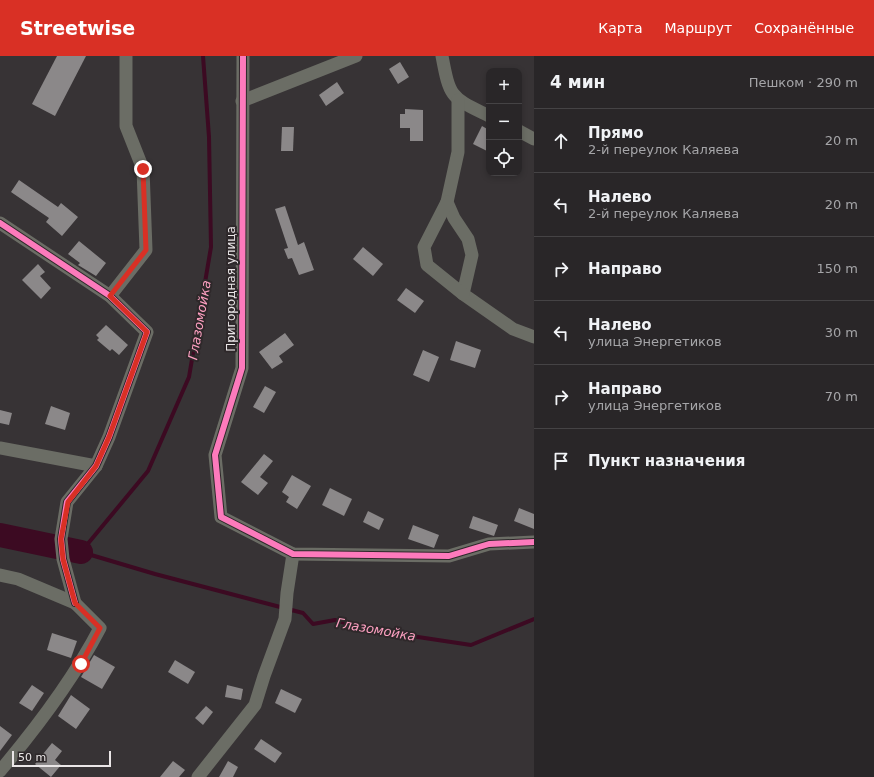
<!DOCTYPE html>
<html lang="ru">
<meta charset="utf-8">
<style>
body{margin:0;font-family:"DejaVu Sans",sans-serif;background:#312e30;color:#f1f3f6}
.controls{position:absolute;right:12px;top:12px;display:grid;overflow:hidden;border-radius:8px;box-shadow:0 2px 6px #0003}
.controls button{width:36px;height:36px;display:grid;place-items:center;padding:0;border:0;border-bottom:1px solid #454345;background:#292628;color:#f1f3f6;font:20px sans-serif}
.scale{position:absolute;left:12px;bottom:10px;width:99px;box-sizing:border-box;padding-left:4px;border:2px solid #eae6e7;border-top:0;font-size:11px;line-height:14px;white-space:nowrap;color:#eae6e7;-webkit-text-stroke:3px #2e282a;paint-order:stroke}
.stop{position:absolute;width:12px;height:12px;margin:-9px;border:3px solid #d93025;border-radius:50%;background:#fff}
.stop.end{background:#d93025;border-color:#fff;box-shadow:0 1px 4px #0008}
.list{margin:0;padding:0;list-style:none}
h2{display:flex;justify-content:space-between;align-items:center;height:52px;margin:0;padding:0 16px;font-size:17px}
h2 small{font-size:13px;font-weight:400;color:#a5a5a8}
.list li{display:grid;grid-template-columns:26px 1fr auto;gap:12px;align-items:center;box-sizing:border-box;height:64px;padding:0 16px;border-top:1px solid #454345}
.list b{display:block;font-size:15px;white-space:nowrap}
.list p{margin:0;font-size:13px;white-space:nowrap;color:#a5a5a8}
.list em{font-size:13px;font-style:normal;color:#a5a5a8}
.icon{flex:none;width:22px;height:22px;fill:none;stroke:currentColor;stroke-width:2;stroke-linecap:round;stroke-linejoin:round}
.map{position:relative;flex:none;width:534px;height:721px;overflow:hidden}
header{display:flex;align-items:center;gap:24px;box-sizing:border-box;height:56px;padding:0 20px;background:#d93025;color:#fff}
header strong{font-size:19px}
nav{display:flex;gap:22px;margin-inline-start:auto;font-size:14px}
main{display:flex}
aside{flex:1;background:#292628}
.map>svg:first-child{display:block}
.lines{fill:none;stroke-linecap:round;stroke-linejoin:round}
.stream{stroke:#3c0a22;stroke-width:4}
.river{stroke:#3c0a22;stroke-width:24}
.building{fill:#8b8889}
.minor{stroke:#6b6d65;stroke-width:13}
.cycleway-casing{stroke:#2e282a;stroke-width:8}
.cycleway{stroke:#fd7abc;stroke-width:6}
.route{stroke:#d93025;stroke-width:5}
.labels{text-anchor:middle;stroke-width:4;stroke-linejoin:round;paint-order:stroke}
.street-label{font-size:12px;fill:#eae6e7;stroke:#2e282a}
.water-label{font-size:13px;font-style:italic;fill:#fda0c1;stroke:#2e282a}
</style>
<header>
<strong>Streetwise</strong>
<nav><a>Карта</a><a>Маршрут</a><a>Сохранённые</a></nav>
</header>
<main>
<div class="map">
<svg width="534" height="721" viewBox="0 0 534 721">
<rect width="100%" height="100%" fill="#373335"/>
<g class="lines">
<polyline class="stream" points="203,0 209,81 211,191 189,321 148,415 81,496 155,518 303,557 313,568 335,564 365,573 471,589 534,563"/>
<polyline class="river" points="0,479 81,496"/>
</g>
<g class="building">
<polygon points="57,0 86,0 55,60 32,48"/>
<polygon points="400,6 409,21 398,28 389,13"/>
<polygon points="337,26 344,37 326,50 319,39"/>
<polygon points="405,53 423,54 423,85 410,85 410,72 400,72 400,58 405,58"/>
<polygon points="482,70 489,74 489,96 473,88"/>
<polygon points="282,71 294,71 293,95 281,95"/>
<polygon points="19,124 58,151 61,147 78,161 62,180 46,166 49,162 11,136"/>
<polygon points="285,150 298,189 304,186 314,214 299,219 292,202 288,203 284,193 288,192 275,153"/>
<polygon points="79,185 106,207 96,220 78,209 80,207 68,198"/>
<polygon points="363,191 383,208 373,220 353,203"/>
<polygon points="38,208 45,216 40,220 51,232 41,243 22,224"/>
<polygon points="406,232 424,245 415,257 397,244"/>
<polygon points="106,269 128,289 119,299 112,293 110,295 97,284 99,282 96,279"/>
<polygon points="285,277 294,289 279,300 283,306 272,313 259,296"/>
<polygon points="456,285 481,294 475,312 450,304"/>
<polygon points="423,294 439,301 429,326 413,319"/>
<polygon points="265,330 276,336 264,357 253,351"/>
<polygon points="51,350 70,357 65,374 45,368"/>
<polygon points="0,354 12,357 9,369 0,367"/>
<polygon points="264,398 273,405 260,421 268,427 258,439 241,426"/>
<polygon points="292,419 311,430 297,453 286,446 289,441 282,436"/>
<polygon points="330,432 352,443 344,460 322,449"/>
<polygon points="519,452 534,458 534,473 514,465"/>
<polygon points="368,455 384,463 379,474 363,466"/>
<polygon points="473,460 498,469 494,480 469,472"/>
<polygon points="413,469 439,479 434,492 408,483"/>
<polygon points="52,577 77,585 71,602 47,594"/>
<polygon points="94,599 115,611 102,633 81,621"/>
<polygon points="175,604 195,616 188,628 168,616"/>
<polygon points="32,629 44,637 32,655 19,647"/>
<polygon points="227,629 243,633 241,644 225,641"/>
<polygon points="281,633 302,643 295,657 275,647"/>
<polygon points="71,639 90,653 76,673 58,660"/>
<polygon points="206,650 213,656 203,669 195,662"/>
<polygon points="0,670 12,679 0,695"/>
<polygon points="261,683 282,697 275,707 254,693"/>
<polygon points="52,687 62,695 55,704 61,709 51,721 35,708"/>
<polygon points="173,705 185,714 179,721 160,721"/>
<polygon points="228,705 238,711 233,721 219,721"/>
</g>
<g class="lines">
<g class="minor">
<polyline points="243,0 242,312 215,399 221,461 293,498 449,500 489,488 534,486"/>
<path d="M442,0c8,43 9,41 47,60"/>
<polyline points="458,44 458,96 447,146 454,162 468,183 472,199 463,238 513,273 534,281"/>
<polyline points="242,45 356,0"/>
<polyline points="519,75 534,83"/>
<polyline points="447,146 424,191 427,209 463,238"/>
<polyline points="0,167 110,240 147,276 109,381 96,410 67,446 61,483 63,503 75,547"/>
<polyline points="110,240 146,194 143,113 126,70 126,0"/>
<polyline points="0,392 96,410"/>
<path d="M0,519l18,4 57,24 25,25c-27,52 -62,98 -100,143"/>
<polyline points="198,721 255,649 264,620 285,563 287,537 293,498"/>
</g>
<defs>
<g id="cycleway">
<polyline points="243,0 242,312 215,399 221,461 293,498 449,500 489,488 534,486"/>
<polyline points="0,167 110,240 147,276 109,381 96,410 67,446 61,483 63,503 75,547"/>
</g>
</defs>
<use href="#cycleway" class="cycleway-casing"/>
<use href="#cycleway" class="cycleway"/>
</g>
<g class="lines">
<polyline class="route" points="81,608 100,572 75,547 63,503 61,483 68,446 96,410 109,381 147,276 110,240 146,194 143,113"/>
</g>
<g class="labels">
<g class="street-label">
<text transform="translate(231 233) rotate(-90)" y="4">Пригородная улица</text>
</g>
<g class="water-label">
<text transform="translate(199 264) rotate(-80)" y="5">Глазомойка</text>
<text transform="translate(376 573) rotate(10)" y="5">Глазомойка</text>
</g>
</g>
</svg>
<div class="controls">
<button>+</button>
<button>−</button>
<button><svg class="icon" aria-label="locate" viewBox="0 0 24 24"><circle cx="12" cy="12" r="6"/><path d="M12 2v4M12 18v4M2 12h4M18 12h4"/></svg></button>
</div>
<div class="scale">50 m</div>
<div class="stop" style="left:81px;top:608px"></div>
<div class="stop end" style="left:143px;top:113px"></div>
</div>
<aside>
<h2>4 мин<small>Пешком · 290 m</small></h2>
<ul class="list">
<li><svg class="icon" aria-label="ahead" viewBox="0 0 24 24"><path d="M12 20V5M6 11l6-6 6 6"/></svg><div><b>Прямо</b><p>2-й переулок Каляева</p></div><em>20 m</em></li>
<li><svg class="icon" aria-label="left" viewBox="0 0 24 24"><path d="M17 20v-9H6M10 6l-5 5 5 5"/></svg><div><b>Налево</b><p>2-й переулок Каляева</p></div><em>20 m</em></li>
<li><svg class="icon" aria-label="right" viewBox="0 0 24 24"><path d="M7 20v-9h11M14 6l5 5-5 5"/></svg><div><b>Направо</b></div><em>150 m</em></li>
<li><svg class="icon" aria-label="left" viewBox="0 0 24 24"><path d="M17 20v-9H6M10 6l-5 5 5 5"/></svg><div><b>Налево</b><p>улица Энергетиков</p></div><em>30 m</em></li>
<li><svg class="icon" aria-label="right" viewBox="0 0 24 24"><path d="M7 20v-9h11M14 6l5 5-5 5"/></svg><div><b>Направо</b><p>улица Энергетиков</p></div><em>70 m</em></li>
<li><svg class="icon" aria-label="arrive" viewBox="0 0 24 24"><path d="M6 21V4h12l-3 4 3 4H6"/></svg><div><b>Пункт назначения</b></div></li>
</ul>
</aside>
</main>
